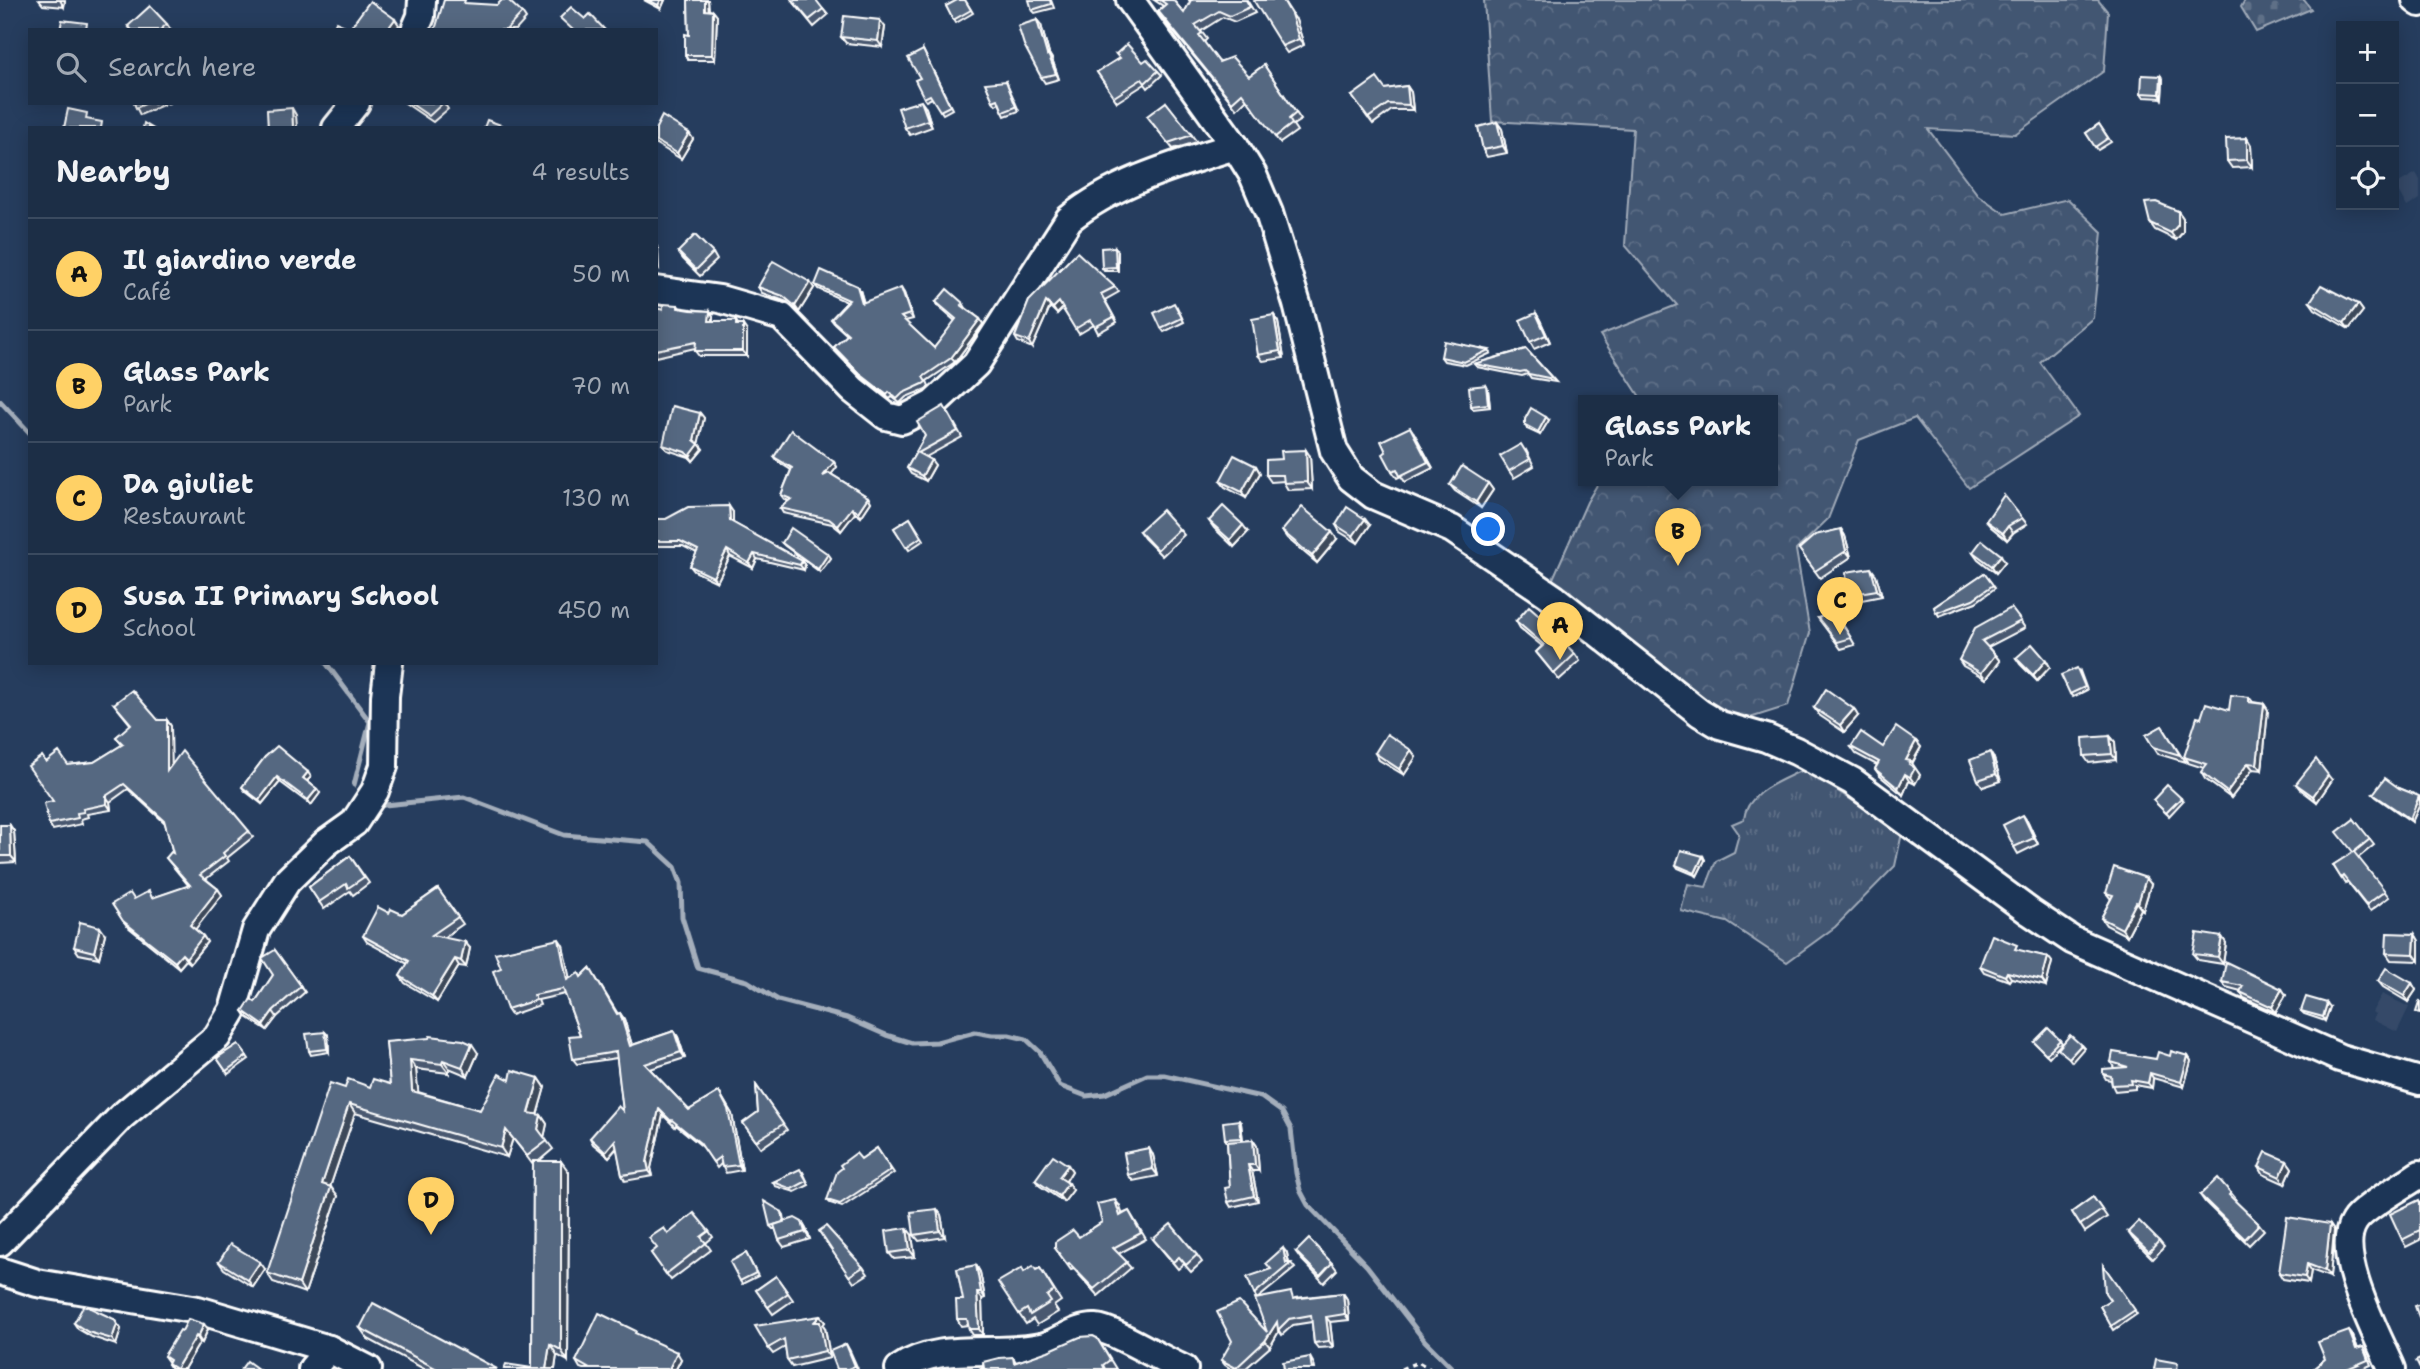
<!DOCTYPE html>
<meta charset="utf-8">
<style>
body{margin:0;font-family:"Shantell Sans",sans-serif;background:#293a51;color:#f1f3f6}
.controls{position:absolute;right:21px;top:21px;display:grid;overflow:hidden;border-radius:0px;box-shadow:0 4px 18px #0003}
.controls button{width:63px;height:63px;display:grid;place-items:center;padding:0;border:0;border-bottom:2px solid #3a4a5f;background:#1c2e46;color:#f1f3f6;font:35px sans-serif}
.you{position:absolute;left:1489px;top:530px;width:24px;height:24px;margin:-18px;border:5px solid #fff;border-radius:50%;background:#1a73e8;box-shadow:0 0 0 10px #1a73e833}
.badge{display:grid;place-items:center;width:46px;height:46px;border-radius:50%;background:#ffd166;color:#111;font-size:23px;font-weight:700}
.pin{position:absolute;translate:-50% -58px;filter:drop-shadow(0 2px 4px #0008)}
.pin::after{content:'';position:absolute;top:37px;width:24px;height:21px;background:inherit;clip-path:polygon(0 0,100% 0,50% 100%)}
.popup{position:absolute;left:1578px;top:395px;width:200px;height:91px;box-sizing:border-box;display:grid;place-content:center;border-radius:0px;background:#1c2e46;filter:drop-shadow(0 2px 5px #0005);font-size:23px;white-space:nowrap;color:#a0a8b3}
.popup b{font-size:26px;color:#f1f3f6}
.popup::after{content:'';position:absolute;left:50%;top:100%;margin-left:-14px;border:14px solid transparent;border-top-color:#1c2e46}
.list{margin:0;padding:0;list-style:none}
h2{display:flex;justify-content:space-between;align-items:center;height:91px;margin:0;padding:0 28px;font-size:30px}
h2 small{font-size:23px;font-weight:400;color:#a0a8b3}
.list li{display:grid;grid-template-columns:46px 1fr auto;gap:21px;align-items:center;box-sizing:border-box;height:112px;padding:0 28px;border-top:2px solid #3a4a5f}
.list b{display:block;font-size:26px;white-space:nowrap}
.list p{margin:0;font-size:23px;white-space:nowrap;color:#a0a8b3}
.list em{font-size:23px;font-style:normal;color:#a0a8b3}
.icon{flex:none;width:38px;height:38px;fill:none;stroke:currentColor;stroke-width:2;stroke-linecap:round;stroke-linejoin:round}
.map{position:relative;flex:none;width:2420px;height:1369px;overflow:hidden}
.search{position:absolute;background:#1c2e46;box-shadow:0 4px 18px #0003;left:28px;top:28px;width:630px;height:77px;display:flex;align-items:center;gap:18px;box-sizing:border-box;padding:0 24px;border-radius:0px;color:#a0a8b3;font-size:26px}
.panel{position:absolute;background:#1c2e46;box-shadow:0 4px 18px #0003;left:28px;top:126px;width:630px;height:539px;border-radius:0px}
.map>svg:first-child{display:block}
.built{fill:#344a68}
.grass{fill:url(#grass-tufts);stroke:#a0aab8;stroke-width:2}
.forest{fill:url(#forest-crowns);stroke:#a0aab8;stroke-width:2}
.cemetery{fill:url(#cemetery-stones);stroke:#a0aab8;stroke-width:2}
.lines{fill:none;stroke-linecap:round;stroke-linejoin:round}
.stream{stroke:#a4aebb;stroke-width:5}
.minor-casing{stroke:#fff;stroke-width:32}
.path{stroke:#fff;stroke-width:3.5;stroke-dasharray:5 5;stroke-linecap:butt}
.minor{stroke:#1d3557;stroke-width:26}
.wall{fill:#49596f;stroke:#fff;stroke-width:2}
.shaded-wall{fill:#3c485a;stroke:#fff;stroke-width:2}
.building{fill:#556781;stroke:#fff;stroke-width:2}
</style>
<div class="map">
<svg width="2420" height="1369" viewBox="0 0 2420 1369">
<defs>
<pattern id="grass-tufts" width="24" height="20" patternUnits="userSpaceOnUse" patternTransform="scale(1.75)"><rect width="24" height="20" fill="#425672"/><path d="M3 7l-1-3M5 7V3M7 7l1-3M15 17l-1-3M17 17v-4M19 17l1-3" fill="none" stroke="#5e6f87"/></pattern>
<pattern id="forest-crowns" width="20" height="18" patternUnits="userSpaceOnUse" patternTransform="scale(1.75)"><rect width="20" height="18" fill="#425672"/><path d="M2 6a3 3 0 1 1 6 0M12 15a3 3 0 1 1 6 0" fill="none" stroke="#5e6f87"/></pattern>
<pattern id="cemetery-stones" width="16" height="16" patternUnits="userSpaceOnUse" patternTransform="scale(1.75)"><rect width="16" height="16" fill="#425672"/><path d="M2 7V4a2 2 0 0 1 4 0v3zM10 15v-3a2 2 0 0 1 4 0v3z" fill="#5e6f87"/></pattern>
</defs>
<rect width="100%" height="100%" fill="#263d5e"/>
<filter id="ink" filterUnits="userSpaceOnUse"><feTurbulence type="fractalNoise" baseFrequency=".0143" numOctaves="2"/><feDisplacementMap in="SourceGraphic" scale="14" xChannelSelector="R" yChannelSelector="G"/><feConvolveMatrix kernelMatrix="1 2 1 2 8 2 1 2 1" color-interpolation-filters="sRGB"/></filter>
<g filter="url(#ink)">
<g class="built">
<polygon points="2416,173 2420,180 2420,199 2407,207 2395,185"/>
<polygon points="2382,994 2409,1007 2397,1032 2373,1020 2375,1014 2372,1012"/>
</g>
<path class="grass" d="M1804,769l98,64 -7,33 -60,61 -48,35 -60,-40 -46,-11 7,-27 18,3 10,-26 18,-9 5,-18 -7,-10 12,-5c3,-28 38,-38 60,-50z"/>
<polygon class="forest" points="1484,0 2098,0 2108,12 2104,71 2015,134 1928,129 1978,195 2005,214 2068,199 2102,232 2093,318 2040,362 2079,416 1969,488 1915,418 1859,440 1828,519 1796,550 1810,633 1788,706 1750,718 1712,715 1551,583 1587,502 1600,480 1772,480 1772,400 1642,400 1600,335 1677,305 1625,245 1633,129 1492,121"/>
<polygon class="cemetery" points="2245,0 2304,0 2311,9 2256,32 2241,7"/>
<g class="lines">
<g class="stream">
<polyline points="0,401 30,433"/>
<polyline points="326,663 370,722 354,785"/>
<polyline points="375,806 464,797 564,835 648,842 675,867 681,883 682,917 698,968 747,981 778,1000 847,1018 886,1035 912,1043 937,1042 975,1032 992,1035 1009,1035 1026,1039 1040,1052 1060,1086 1086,1096 1105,1094 1147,1075 1164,1075 1261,1097 1282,1112 1291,1129 1296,1173 1300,1190 1308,1205 1367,1266 1425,1341 1453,1369"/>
</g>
<defs>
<g id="minor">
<polyline points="1130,0 1235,146 1253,175 1269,213 1297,304 1334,451 1351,478 1373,495 1452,529 1554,598 1700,713 1720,725 1766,738 1796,751 1852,781 2030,912 2072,940 2340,1058 2420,1081"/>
<polyline points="2416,0 2420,3"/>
<polyline points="415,30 421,16 422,0"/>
<polyline points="336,128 356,103"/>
<path d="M656,290l64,9 62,18 71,73 33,26 16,4 31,-16 43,-40 93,-145c47,-38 109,-55 166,-73"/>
<polyline points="0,1242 122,1116 217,1037 233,1010 256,930 287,881 326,843 354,823 375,791 384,766 385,696 389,663"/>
<polyline points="0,1271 37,1283 198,1310 329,1349 368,1369"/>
<polyline points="312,1369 329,1349"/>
<path d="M899,1369c40,-28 96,-12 142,-22 19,-4 34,-20 55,-19 17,1 68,33 88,41"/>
<path d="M2392,1369c-14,-33 -59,-115 -38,-147 8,-14 51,-37 66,-48"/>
</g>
</defs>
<use href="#minor" class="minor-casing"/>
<polyline class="path" points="1401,1369 1418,1362 1430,1369"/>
<use href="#minor" class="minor"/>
</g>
<g class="wall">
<polygon points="39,0 65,0 64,7 43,5"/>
<polygon points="644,0 665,0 661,9"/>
<polygon points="688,0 708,0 709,10 713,11 717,16 715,60 688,60 685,55 689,35"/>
<polygon points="792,0 823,9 828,15 814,27"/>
<polygon points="965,0 973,13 956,23 946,6"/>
<polygon points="1051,0 1054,8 1035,13 1032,10"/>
<polygon points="1154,0 1173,0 1184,13 1190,2 1189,0 1247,0 1255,13 1235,22 1223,17 1201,31 1207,39 1204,42 1219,62 1249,76 1264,65 1301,120 1293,125 1297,131 1280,143 1247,99 1237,109 1162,18 1158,11 1163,6"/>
<polygon points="470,4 522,13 526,19 516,30 435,30"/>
<polygon points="1037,20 1041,25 1049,54 1052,59 1059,79 1045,83 1041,77"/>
<polygon points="1296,20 1304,45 1287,53 1282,46"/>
<polygon points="167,24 171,30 131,30 128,26"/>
<polygon points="885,27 882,47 846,43 841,37"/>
<polygon points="923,50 952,109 943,114 932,98 926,101 924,98 920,78"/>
<polygon points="1116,54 1143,62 1158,71 1162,75 1148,88 1145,84 1117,102 1097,72 1119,58"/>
<polygon points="2163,79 2162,98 2144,97 2141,93"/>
<polygon points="1006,81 1019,111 1005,116 999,103 996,105 993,101"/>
<polygon points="1407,86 1411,92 1413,110 1392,110 1373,124 1352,96 1385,89"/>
<polygon points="1166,102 1197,142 1173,149 1152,123"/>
<polygon points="134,103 170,103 165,104 140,115"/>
<polygon points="405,103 444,103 448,109 433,122"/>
<polygon points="926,108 932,127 910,135 905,128"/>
<polygon points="1497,122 1502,129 1507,153 1487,157 1483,150"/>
<polygon points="2099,124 2111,142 2098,150 2086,133"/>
<polygon points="656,128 689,133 693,139 681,159 656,144"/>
<polygon points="2247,138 2251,145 2252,167 2232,168 2227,161"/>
<polygon points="2178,211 2183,218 2183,232 2176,240 2155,230 2150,223"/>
<polygon points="1115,247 1118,251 1118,271 1104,271 1102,268"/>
<polygon points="678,252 713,253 717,260 700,276 683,259"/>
<polygon points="815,285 860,290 864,303 904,293 913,319 905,321 934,348 955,321 939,307 936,302 963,303 966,308 980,319 983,324 955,362 927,381 929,386 926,389 906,397 900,403 892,397 890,399 864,378 837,351 834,347 847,335 834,323 831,319 847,302 818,289"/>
<polygon points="758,287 814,288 799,312 787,302 762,293"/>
<polygon points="1115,287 1119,292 1105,300 1117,322 1098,333 1094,325 1079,334 1062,308 1057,314 1050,307 1032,348 1018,342 1015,337 1029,301"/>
<polygon points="2310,302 2358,304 2363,311 2349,329 2315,309"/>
<polygon points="678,305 680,308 691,310 710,311 713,316 713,321 736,321 739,325 747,331 747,356 699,356 695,351 695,348 656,357 656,308 663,310"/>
<polygon points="1177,307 1184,322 1164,332 1161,328"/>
<polygon points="1536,313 1540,320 1550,342 1534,349 1530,342"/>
<polygon points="1274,315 1278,322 1284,358 1263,361 1258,355"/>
<polygon points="1526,349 1556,382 1531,378 1528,374 1522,376 1477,367 1474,364"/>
<polygon points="1489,350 1491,353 1466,365 1444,361 1441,357"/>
<polygon points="1486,385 1488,389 1490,407 1473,409 1471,406"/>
<polygon points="948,412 962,437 926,457 931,460 935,465 926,481 911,474 907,468 925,436"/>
<polygon points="700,413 704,418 698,443 703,449 693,461 689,457 667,450 663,445"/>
<polygon points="1549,420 1540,435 1527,429 1525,425"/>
<polygon points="1414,433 1433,468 1405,482 1401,476 1397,478 1392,471"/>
<polygon points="1526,450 1534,466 1514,478 1509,471"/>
<polygon points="1310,456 1312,489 1288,490 1284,483 1284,481 1271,482 1266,475"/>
<polygon points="774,457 834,462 837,467 831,474 868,497 871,502 861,517 855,513 841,531 832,524 783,513 780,508 789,501 784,499 781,495 791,470 777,461"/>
<polygon points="1256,466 1260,473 1246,498 1225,487 1220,481"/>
<polygon points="1488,483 1493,490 1481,508 1455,491 1450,485"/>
<polygon points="733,512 733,523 802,561 805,566 804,570 757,559 753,568 730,556 717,582 694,571 690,566 697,553 683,546 658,546 656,543 656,519 666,519"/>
<polygon points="910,518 924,540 909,550 894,528"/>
<polygon points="2022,518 2027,524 2013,533 2007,540 1991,527 1986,521"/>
<polygon points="1209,521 1248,532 1234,547 1214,528"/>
<polygon points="1336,525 1370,525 1358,543 1340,532"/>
<polygon points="1179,529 1184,535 1162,556 1144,538 1139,531"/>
<polygon points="1841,529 1845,536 1851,557 1820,578 1799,549"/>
<polygon points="1282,531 1337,539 1317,563 1287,538"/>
<polygon points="782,543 828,554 831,558 820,572 785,546"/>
<polygon points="1973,552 2005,562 1996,573 1978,559"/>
<polygon points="1984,573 1995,588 1976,602 1939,616 1934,607"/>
<polygon points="1876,575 1882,596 1852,602 1847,595"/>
<polygon points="2011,608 2025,628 1988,647 2000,661 1986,679 1963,666 1959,660"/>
<polygon points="1818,618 1839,618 1855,645 1841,649"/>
<polygon points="1516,621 1552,629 1551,630 1575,654 1580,661 1559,680 1536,652 1542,646 1520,628"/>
<polygon points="2016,658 2046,660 2050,667 2037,681 2020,664"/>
<polygon points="2080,671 2087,690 2073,697 2070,694"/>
<polygon points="2249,697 2253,702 2264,704 2268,710 2262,770 2253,769 2231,798 2205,779 2201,772 2204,768 2188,763 2184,757 2201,718 2229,710"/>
<polygon points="114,704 158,720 167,720 171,726 171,765 249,831 253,837 227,858 229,861 206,879 218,889 222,895 195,929 203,936 207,942 190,963 186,960 179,968 127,926 112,904 135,899 153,898 189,886 166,858 173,853 165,823 128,789 110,802 111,810 87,814 88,817 81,819 82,824 53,830 49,824 53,801 46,762 68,765 94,762 122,745 116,737 131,725"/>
<polygon points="1814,708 1858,716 1844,732 1819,715"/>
<polygon points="2162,726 2185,762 2158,754 2146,735"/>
<polygon points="2110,736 2115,742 2116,760 2089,763 2084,756"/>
<polygon points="1916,741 1921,747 1912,764 1920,775 1915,784 1909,781 1903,795 1880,776 1875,769 1877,765 1856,754 1851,747 1883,747"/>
<polygon points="1411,750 1416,757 1404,775 1379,760 1375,753"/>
<polygon points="265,757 311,777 307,781 317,789 320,793 311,805 280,782 262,804 245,791 242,787"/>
<polygon points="1994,759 2001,781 1983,787 1978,780"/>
<polygon points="2332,780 2317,802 2300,789 2296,784"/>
<polygon points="2399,788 2420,797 2420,804 2412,822 2376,797 2373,794"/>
<polygon points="2181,798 2183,801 2169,816 2153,800"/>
<polygon points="2354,819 2374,845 2358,858 2389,897 2370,911 2347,882 2345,884 2333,865 2353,853"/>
<polygon points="2028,822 2038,844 2018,854 2014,847"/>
<polygon points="0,825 14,831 16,862 0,863"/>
<polygon points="350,856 369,883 353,895 350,891 324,909 309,887"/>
<polygon points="1703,856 1705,860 1697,876 1678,868 1676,865"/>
<polygon points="2151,884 2143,910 2141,909 2127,936 2106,925 2101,918 2111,899 2106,893"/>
<polygon points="438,889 463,924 443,938 470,948 466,967 459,966 437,1002 405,983 400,976 408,964 367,942 363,936 389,913 402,914"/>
<polygon points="105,934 99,958 79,954 74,947"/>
<polygon points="2415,934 2419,941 2419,961 2391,960 2386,953"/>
<polygon points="2222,937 2226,943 2223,964 2198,960 2193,954"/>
<polygon points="563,945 569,978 581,977 590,968 618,1014 620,1013 624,1019 632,1045 674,1031 678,1037 685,1058 650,1069 689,1110 719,1092 732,1114 742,1170 726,1173 721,1164 717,1168 704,1148 676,1125 675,1127 663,1115 651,1168 653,1176 625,1181 622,1175 617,1148 609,1157 593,1144 590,1138 623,1111 617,1058 577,1064 573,1059 580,1035 565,994 538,1000 540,1005 511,1015 507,1009"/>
<polygon points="275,950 305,992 277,1017 267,1030 247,1017 243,1011 255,1002 273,975"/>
<polygon points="2021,951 2048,957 2052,962 2046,986 2011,978 2009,981 1984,972 1980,966"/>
<polygon points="2378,981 2412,983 2416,990 2408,1002 2383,987"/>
<polygon points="2222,982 2282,989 2286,995 2276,1012 2244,998 2240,992 2241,991 2226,987"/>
<polygon points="2330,1007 2325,1021 2304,1014 2301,1011"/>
<polygon points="328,1035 329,1052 311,1055 309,1051"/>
<polygon points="2060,1040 2062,1043 2049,1057 2034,1042"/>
<polygon points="386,1042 478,1053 468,1076 449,1068 449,1073 416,1069 418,1092 480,1110 510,1080 539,1078 545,1087 537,1115 541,1115 547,1124 544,1137 553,1149 539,1161 569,1172 568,1361 557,1355 555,1369 504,1369 532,1368 533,1165 513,1138 507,1157 355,1113 330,1187 338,1196 305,1293 273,1282 267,1273 345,1088 370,1087 390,1084"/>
<polygon points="238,1044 249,1059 228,1074 217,1058"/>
<polygon points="2170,1056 2188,1056 2191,1061 2184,1087 2153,1078 2152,1088 2135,1085 2135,1089 2115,1091 2112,1085 2111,1080 2106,1079 2103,1074 2116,1068 2114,1068 2111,1062 2156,1059"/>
<polygon points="756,1085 787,1130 761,1148 743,1123 758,1112"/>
<polygon points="1241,1123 1243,1141 1253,1140 1257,1146 1259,1171 1252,1171 1258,1201 1231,1207 1228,1202 1230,1187 1227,1142 1225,1139"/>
<polygon points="877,1148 894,1173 842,1207 830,1203 827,1200 861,1159"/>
<polygon points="1153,1155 1158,1176 1133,1181 1128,1175"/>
<polygon points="2287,1161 2292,1168 2285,1184 2263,1174 2259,1167"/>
<polygon points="1068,1165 1072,1171 1066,1181 1073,1190 1064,1202 1040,1186 1035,1180"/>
<polygon points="803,1172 809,1185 795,1192 775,1186 773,1182"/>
<polygon points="2231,1193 2236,1199 2235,1201 2259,1224 2264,1230 2249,1245 2205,1202 2200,1195"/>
<polygon points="2093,1197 2107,1217 2085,1232 2072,1212"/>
<polygon points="2420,1202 2420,1240 2406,1247 2402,1240"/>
<polygon points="1120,1206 1122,1214 1129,1211 1146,1239 1118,1254 1131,1268 1098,1296 1074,1269 1071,1270 1055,1248 1079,1237 1102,1222"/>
<polygon points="937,1209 941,1215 945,1237 919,1241 914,1235"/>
<polygon points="782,1212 784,1215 785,1221 802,1222 806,1229 810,1239 784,1247 779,1240 776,1229 773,1229 770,1226"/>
<polygon points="2330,1224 2334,1230 2330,1277 2311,1270 2309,1283 2283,1279 2279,1273"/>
<polygon points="709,1231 713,1237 706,1243 711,1250 671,1280 651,1253 657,1249 668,1234"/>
<polygon points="819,1231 863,1267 868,1274 854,1283"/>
<polygon points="2128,1232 2159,1241 2164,1247 2153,1259 2133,1239"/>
<polygon points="912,1235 915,1257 894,1259 889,1253"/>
<polygon points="1153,1239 1197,1255 1202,1262 1191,1272 1184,1264 1178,1269"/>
<polygon points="1296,1252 1332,1263 1337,1270 1324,1283 1301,1259"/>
<polygon points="746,1253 758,1276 742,1284 740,1281"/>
<polygon points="1287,1253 1289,1263 1291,1263 1295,1268 1257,1299 1254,1294 1270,1269"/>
<polygon points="219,1262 265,1269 253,1287 224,1269"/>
<polygon points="976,1265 980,1272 985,1298 982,1299 983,1335 973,1335 969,1329 968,1325 961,1326 957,1319"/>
<polygon points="2103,1265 2137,1314 2114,1330 2100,1306 2110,1300"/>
<polygon points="1040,1268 1061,1301 1054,1306 1058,1312 1037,1325 1033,1319 1026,1324 1019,1314 1024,1272 1036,1270"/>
<polygon points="776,1276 793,1300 773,1314 756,1290"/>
<polygon points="1343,1293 1347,1299 1349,1320 1330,1322 1333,1347 1318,1348 1314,1343 1312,1322 1293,1325 1282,1335 1279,1331 1270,1347 1245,1369 1231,1369 1225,1365 1221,1360 1267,1332 1295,1298"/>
<polygon points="820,1316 825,1322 823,1325 825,1328 830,1358 792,1367 787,1360 785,1347 773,1354 768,1348"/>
<polygon points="114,1319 121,1329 116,1345 92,1337 78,1329 74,1323"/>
<polygon points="360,1328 497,1369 424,1369 368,1339"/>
<polygon points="208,1329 202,1343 200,1342 184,1369 171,1369 168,1364 169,1363 164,1356 182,1331"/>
<polygon points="2349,1331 2353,1336 2358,1349 2363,1347 2366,1352 2371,1365 2362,1369 2313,1369 2325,1359"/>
<polygon points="639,1335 681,1359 676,1369 583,1369 580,1368 576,1361"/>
<polygon points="1097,1338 1116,1369 979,1369 1013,1357 1016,1362"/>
</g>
<g class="shaded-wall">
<polygon points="60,0 65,0 64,7"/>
<polygon points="661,0 665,0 661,9 658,5"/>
<polygon points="705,0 708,0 709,15 705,10"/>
<polygon points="1283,0 1296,20 1304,45 1299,39"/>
<polygon points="713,11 717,16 715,60 712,55"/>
<polygon points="395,19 399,25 396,30 387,30"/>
<polygon points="880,20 885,27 882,47 878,41"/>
<polygon points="1037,20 1041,25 1049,54 1052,59 1059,79 1047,55"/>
<polygon points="2161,76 2163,79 2162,98 2160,94"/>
<polygon points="1407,86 1411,92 1413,110 1409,105"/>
<polygon points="921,101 926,108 932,127 928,120"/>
<polygon points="292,108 296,115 297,128 293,128"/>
<polygon points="1497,122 1502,129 1507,153 1503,146"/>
<polygon points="689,133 693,139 681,159 677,153"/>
<polygon points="2247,138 2251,145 2252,167 2247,160"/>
<polygon points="2178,211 2183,218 2183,232 2176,240 2171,233"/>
<polygon points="656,245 658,248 659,268 656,264"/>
<polygon points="1115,247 1118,251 1118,271 1116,267"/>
<polygon points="810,282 814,288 799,312 795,306"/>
<polygon points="857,286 860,290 865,308 862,303"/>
<polygon points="901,288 904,293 913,319 910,314"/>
<polygon points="1046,302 1050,307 1032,348 1029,342"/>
<polygon points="1059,302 1063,308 1057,314 1053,308"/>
<polygon points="2358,304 2363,311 2349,329 2344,323"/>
<polygon points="710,311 713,316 713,326 709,321"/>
<polygon points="1536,313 1540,320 1550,342 1546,335"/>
<polygon points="1274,315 1278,322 1284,358 1280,351"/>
<polygon points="980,319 983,324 955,362 951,358"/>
<polygon points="743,325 747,331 747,356 743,351"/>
<polygon points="1486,385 1488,389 1490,407 1488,404"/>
<polygon points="700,413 704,418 698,445 694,440"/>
<polygon points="1546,417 1549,420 1540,435 1538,432"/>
<polygon points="1410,427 1414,433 1433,468 1428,462"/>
<polygon points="699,444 703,449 693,461 690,456"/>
<polygon points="1306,450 1310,456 1312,489 1307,482"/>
<polygon points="931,460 935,465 926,481 922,476"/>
<polygon points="834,462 837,467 826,481 823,476"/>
<polygon points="1256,466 1260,473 1246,498 1242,492"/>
<polygon points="1488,483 1493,490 1481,508 1476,502"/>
<polygon points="868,497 871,502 861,517 858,512"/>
<polygon points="729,506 733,512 733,526 730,521"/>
<polygon points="852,508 855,513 841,531 838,526"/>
<polygon points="1365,519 1370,525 1358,543 1353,536"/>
<polygon points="1243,525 1248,532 1234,547 1230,540"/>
<polygon points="2008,526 2013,533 2007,540 2003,533"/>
<polygon points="1841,529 1845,536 1851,557 1846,551"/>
<polygon points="1332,532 1337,539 1317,563 1312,556"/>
<polygon points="727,550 730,556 717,582 713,577"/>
<polygon points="754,554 757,559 753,568 749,563"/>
<polygon points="828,554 831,558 820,572 818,569"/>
<polygon points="2001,555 2005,562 1996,573 1992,566"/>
<polygon points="802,561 805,566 804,570 800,565"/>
<polygon points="1871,568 1876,575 1882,596 1877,590"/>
<polygon points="1995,655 2000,661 1986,679 1981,673"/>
<polygon points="2046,660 2050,667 2037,681 2033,675"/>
<polygon points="2264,704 2268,710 2262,770 2257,764"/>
<polygon points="1854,709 1858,716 1844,732 1840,725"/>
<polygon points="167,720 171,726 172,776 167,771"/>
<polygon points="2110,736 2115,742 2116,760 2112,754"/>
<polygon points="1916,741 1921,747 1912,763 1920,775 1915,784 1910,777 1906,760"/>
<polygon points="1411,750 1416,757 1404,775 1399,769"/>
<polygon points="1990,752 1994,759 2001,781 1996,774"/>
<polygon points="2248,763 2253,769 2231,798 2227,792"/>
<polygon points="308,772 311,777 306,782 303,778"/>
<polygon points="1905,774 1909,781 1903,795 1898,788"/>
<polygon points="2328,775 2332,780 2317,802 2313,796"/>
<polygon points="277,777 280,782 262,804 259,800"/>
<polygon points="317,789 320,793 311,805 308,800"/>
<polygon points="106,796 110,802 111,810 107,804"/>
<polygon points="2419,796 2420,804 2412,822 2410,819"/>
<polygon points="2023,815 2028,822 2038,844 2034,838"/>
<polygon points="10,825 14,831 16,862 11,856"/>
<polygon points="1703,856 1705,860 1697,876 1695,873"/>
<polygon points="2146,878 2151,884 2143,910 2138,903"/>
<polygon points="218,889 222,895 194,931 190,925"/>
<polygon points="2136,902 2141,909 2127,936 2122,929"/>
<polygon points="100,927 105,934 99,958 94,952"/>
<polygon points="2415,934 2419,941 2419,961 2414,954"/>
<polygon points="203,936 207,942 190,963 186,958"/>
<polygon points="2222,937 2226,943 2223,964 2218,957"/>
<polygon points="559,939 563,945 571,985 567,980"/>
<polygon points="465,942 470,948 466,967 461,961"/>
<polygon points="182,954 186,960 179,968 175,962"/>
<polygon points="2048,957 2052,962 2046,986 2042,980"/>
<polygon points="455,959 459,966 437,1002 432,996"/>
<polygon points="2007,972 2011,978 2009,981 2005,976"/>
<polygon points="2412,983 2416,990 2408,1002 2404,996"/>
<polygon points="2282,989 2286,995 2276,1012 2272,1007"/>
<polygon points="2327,1003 2330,1007 2325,1021 2323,1017"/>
<polygon points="273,1011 277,1017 267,1030 263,1025"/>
<polygon points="620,1013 624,1019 634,1051 630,1046"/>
<polygon points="674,1031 678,1037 685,1058 681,1052"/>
<polygon points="325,1032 328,1035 329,1052 327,1049"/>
<polygon points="472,1044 478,1053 468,1076 462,1067"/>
<polygon points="2081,1045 2084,1048 2072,1062 2069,1058"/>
<polygon points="2188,1056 2191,1061 2184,1087 2181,1082"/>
<polygon points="410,1060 416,1069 419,1099 412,1091"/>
<polygon points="443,1060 449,1068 449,1073 442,1064"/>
<polygon points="2150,1073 2153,1078 2152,1088 2148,1083"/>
<polygon points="539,1078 545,1087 535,1122 529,1113"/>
<polygon points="719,1092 732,1114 742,1170 739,1165"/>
<polygon points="349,1104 355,1113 328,1193 322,1184"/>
<polygon points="659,1109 663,1115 651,1168 653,1176 649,1171 647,1162"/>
<polygon points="541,1115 547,1124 544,1138 538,1129"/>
<polygon points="1239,1120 1241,1123 1243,1141 1241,1138"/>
<polygon points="506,1130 513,1138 507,1157 501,1148"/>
<polygon points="615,1140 619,1145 609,1157 605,1152"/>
<polygon points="1253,1140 1257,1146 1259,1171 1255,1165"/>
<polygon points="1149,1148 1153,1155 1158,1176 1153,1169"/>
<polygon points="561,1161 569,1172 568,1361 561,1350"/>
<polygon points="2287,1161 2292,1168 2285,1184 2280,1177"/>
<polygon points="1068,1165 1072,1171 1064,1184 1059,1177"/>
<polygon points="1248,1165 1252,1171 1258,1201 1254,1196"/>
<polygon points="1068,1183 1073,1190 1064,1202 1059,1196"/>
<polygon points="331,1187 338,1196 305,1293 299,1284"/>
<polygon points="1115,1200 1120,1206 1124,1222 1120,1216"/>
<polygon points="937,1209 941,1215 945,1237 940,1231"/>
<polygon points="802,1222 806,1229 810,1239 805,1232"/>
<polygon points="2330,1224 2334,1230 2330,1277 2325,1271"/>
<polygon points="907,1228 912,1235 915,1257 910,1250"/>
<polygon points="1283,1248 1287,1253 1289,1265 1286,1263"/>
<polygon points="260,1262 265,1269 253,1287 248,1280"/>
<polygon points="2307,1264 2311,1270 2309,1283 2305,1277"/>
<polygon points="976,1265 980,1272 985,1298 981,1292"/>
<polygon points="977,1292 982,1299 983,1335 979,1329"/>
<polygon points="1343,1293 1347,1299 1349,1320 1345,1314"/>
<polygon points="820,1316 825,1322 823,1325 825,1328 830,1358 825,1351 814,1322"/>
<polygon points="1326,1317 1330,1322 1333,1347 1329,1341"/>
<polygon points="1277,1322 1279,1331 1270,1347 1265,1341"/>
<polygon points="117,1324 121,1329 116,1345 112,1339"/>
<polygon points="204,1324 208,1329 202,1343 198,1337"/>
<polygon points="2349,1331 2353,1336 2360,1354 2356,1349"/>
<polygon points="196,1336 200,1342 184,1369 176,1369"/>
<polygon points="550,1344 557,1355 555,1369 546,1369"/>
<polygon points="846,1344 850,1351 858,1369 855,1366"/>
<polygon points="677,1352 681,1359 676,1369 669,1369"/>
<polygon points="1310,1357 1314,1364 1315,1369 1312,1369"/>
</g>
<g class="building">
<polygon points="444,0 465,0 464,3 497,5 502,0 508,0 522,13 506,30 435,30"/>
<polygon points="648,0 661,0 658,5"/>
<polygon points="688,0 705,0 705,10 713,11 712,55 685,55 685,34 689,35"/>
<polygon points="792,0 816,0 823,9 809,20"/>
<polygon points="957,0 965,0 971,10 953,20 946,6"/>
<polygon points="1029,0 1050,0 1051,4 1032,10"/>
<polygon points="1160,0 1173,0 1184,13 1191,0 1246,0 1250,7 1230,16 1219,11 1195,25 1202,33 1199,35 1219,62 1232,57 1249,76 1264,65 1296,113 1289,119 1292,124 1275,137 1242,93 1232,102 1158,11 1166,4"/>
<polygon points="1256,0 1283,0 1291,14 1299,39 1282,46 1254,1"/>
<polygon points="370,1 395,19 387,30 333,30 336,22 350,28"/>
<polygon points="150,6 167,24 160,30 132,30 128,26"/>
<polygon points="571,7 585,19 590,14 605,30 573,30 560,18"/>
<polygon points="844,16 880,20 878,41 841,37"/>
<polygon points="62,20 87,23 86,30 60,30"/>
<polygon points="1037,20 1047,55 1048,54 1056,74 1041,77 1024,45 1018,26"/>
<polygon points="1127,44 1143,62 1147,59 1158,71 1145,83 1142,79 1114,97 1097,72 1120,58 1116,54"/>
<polygon points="923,50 950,106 940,111 930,95 924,98 915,80 920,78 908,58"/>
<polygon points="2142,75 2161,76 2160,94 2141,93"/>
<polygon points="1377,78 1385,89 1407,86 1409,105 1388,104 1368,118 1352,96"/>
<polygon points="1006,81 1016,107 1003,112 998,99 993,101 985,83"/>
<polygon points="921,101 928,120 905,128 898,108"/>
<polygon points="1166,102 1192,135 1168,143 1147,116"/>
<polygon points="134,103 147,103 136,108"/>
<polygon points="410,103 443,103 429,116"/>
<polygon points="292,108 293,128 268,128 267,110"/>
<polygon points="68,109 87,113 86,119 102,122 101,128 64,128"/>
<polygon points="662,116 689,133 677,153 656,141 656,128"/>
<polygon points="487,120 504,126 503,128 484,128"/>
<polygon points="1497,122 1503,146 1483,150 1478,127"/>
<polygon points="144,123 152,128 143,128"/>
<polygon points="2099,124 2108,138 2095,147 2086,133"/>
<polygon points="2247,138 2247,160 2227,161 2226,139"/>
<polygon points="2156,202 2178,211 2178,225 2171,233 2150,223 2145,203"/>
<polygon points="695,235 713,253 696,270 678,252"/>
<polygon points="1115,247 1116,267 1102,268 1101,248"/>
<polygon points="1077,252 1115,287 1101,294 1114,317 1095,327 1090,320 1075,329 1059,302 1053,308 1046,302 1029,342 1015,337 1029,301"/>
<polygon points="773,261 810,282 795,306 783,296 758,287"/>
<polygon points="821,270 857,286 862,303 901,288 910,314 901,317 934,348 956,319 936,302 947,289 963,303 961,305 980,319 951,358 923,377 926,382 923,384 903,393 897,399 889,392 887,395 860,374 834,347 848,334 831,319 849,300 815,285"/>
<polygon points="2321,285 2358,304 2344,323 2310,302"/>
<polygon points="1174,303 1182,318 1161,328 1154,313"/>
<polygon points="663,304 678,305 678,308 691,310 710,311 709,321 736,321 736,325 743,325 743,351 695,351 696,342 656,350 656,308 663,310"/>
<polygon points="1536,313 1546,335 1530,342 1520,320"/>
<polygon points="1274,315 1280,351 1258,355 1252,319"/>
<polygon points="1444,341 1489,350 1464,362 1441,357"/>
<polygon points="1526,349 1553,379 1529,374 1525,371 1520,372 1474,364"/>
<polygon points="1486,385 1488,404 1471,406 1469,387"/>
<polygon points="672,406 700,413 694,440 699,444 690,456 685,452 663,445"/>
<polygon points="944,406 958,431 918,453 931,460 922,476 907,468 925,436 917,422"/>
<polygon points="1531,408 1546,417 1538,432 1525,425 1525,419"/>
<polygon points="1410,427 1428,462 1400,476 1397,469 1392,471 1383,454 1386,452 1381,441"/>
<polygon points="791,430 834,462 823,476 829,473 868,497 858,512 852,508 838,526 829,519 780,508 791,499 781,495 792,468 774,457"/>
<polygon points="1521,444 1530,459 1509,471 1500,456"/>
<polygon points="1306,450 1307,482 1284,483 1283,475 1266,475 1266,460 1282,459 1281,451"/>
<polygon points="1234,455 1256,466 1242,492 1220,481"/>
<polygon points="1462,466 1488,483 1476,502 1450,485"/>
<polygon points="2004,495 2022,518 2008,526 2003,533 1986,521"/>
<polygon points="729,506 730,521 802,561 800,565 754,554 749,563 727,550 713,577 690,566 698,550 680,541 656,541 656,519 666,519 688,507"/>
<polygon points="1223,506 1243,525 1230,540 1209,521"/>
<polygon points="1302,507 1332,532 1312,556 1282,531"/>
<polygon points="1347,507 1365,519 1353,536 1336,525"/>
<polygon points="1162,510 1179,529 1157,550 1139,531"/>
<polygon points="910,518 921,537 906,547 894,528"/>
<polygon points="791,528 828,554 818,569 782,543"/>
<polygon points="1841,529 1846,551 1815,571 1799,549 1815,535"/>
<polygon points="1982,540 2001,555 1992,566 1973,552"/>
<polygon points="1871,568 1877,590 1847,595 1846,572"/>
<polygon points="1984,573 1993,585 1973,599 1936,613 1934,607"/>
<polygon points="1529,606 1547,622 1546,624 1575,654 1554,674 1536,652 1544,645 1516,621"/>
<polygon points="2011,608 2021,621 1982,641 1995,655 1981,673 1959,660 1975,628"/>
<polygon points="1834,611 1851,638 1837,642 1818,618"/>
<polygon points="2032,644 2046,660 2033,675 2016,658"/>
<polygon points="2077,668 2085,687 2070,694 2061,675"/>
<polygon points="1826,689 1854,709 1840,725 1814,708"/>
<polygon points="132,690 158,720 167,720 167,771 182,751 249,831 223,853 225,856 200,875 218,889 190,925 203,936 186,958 182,954 175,962 123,921 112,904 130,893 134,899 149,891 152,898 190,885 166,858 171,852 173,853 164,820 124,784 106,796 107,804 83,809 84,812 77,813 78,818 49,824 44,803 53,801 28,766 42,756 46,762 59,752 68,765 94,762 123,744 116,737 131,724 114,704"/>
<polygon points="2231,695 2249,697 2249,702 2264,704 2257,764 2248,763 2227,792 2201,772 2207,764 2184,757 2197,717 2201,718 2206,703 2229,710"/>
<polygon points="2162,726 2180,755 2153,747 2146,735"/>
<polygon points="1896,727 1916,741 1906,760 1911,761 1909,764 1915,768 1910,777 1905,774 1898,788 1875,769 1879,762 1851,747 1861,732 1883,747"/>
<polygon points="1387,734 1411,750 1399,769 1375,753"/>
<polygon points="2110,736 2112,754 2084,756 2083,738"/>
<polygon points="277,746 308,772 303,778 317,789 308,800 277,777 259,800 242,787 265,757"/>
<polygon points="1990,752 1996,774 1978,780 1970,760"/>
<polygon points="2316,759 2328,775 2313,796 2296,784"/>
<polygon points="2385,778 2399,788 2419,796 2410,819 2373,794"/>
<polygon points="2167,785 2181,798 2166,813 2153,800"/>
<polygon points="2023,815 2034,838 2014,847 2003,825"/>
<polygon points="2354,819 2370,839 2354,852 2385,891 2366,905 2343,876 2341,878 2333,865 2353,852 2337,832"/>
<polygon points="0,825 10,825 11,856 0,856"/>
<polygon points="1681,850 1703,856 1695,873 1676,865"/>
<polygon points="350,856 364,877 348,888 346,884 319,902 309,887"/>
<polygon points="2114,867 2146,878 2138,903 2136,902 2122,929 2101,918 2113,895 2106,893"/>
<polygon points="438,889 458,917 432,935 465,942 461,961 455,959 432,996 400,976 409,961 363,936 378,907 389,913 391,909 402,914"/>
<polygon points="80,922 100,927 94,952 74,947"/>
<polygon points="2197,933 2222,937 2218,957 2193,954"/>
<polygon points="2387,933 2415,934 2414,954 2386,953"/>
<polygon points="1992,935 2017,945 2015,949 2048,957 2042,980 2007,972 2005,976 1980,966"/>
<polygon points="559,939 567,980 579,973 581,977 590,968 617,1014 620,1013 630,1046 674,1031 681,1052 645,1064 689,1110 719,1092 728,1109 739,1165 722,1167 720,1157 713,1162 700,1143 672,1120 671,1121 659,1109 647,1162 649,1171 622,1175 615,1140 605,1152 590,1138 618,1106 623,1111 616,1052 573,1059 569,1036 580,1035 563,989 534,995 536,1000 507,1009 493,971 501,968 495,953"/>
<polygon points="275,950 301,986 273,1011 263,1025 243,1011 251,999 255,1002 273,975 262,958"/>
<polygon points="2226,962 2282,989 2272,1007 2240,992 2243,986 2222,982"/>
<polygon points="2386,968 2412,983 2404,996 2378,981"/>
<polygon points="2306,997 2327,1003 2323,1017 2301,1011"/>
<polygon points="2420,1000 2420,1013 2416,1012"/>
<polygon points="2048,1028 2060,1040 2046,1054 2034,1042"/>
<polygon points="325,1032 327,1049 309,1051 306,1034"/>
<polygon points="2070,1035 2081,1045 2069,1058 2058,1049"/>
<polygon points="430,1036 463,1040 472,1044 462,1067 443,1060 442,1064 410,1060 412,1091 480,1110 499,1074 510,1080 512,1070 539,1078 529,1113 541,1115 538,1129 547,1141 527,1156 506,1130 501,1148 349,1104 322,1184 331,1187 299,1284 267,1273 330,1083 345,1088 348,1079 370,1087 373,1079 390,1084 386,1042 429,1038"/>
<polygon points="238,1044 247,1056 226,1071 217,1058"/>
<polygon points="2171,1051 2188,1056 2181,1082 2150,1073 2148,1083 2131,1080 2132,1084 2112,1085 2111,1076 2103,1074 2103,1069 2128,1067 2111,1062 2113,1052 2156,1059 2158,1052 2170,1056"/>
<polygon points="756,1085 783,1124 756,1141 743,1123 758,1112"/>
<polygon points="1239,1120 1241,1138 1225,1139 1223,1122"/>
<polygon points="1253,1140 1255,1165 1248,1165 1254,1196 1228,1202 1225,1188 1230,1187 1227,1142"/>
<polygon points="877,1148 891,1170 840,1204 827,1200 837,1172 842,1168 840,1165 856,1153 861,1159"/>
<polygon points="1149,1148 1153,1169 1128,1175 1124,1153"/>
<polygon points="2266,1152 2287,1161 2280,1177 2259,1167"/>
<polygon points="1053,1155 1068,1165 1059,1177 1068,1183 1059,1196 1035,1180"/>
<polygon points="533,1161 561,1161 561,1350 550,1344 546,1369 504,1369 506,1364 532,1368"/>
<polygon points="800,1169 807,1181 792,1189 773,1182"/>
<polygon points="2218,1178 2231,1193 2229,1195 2259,1224 2245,1239 2200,1195"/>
<polygon points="2093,1197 2102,1210 2080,1225 2072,1212"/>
<polygon points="1115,1200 1120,1216 1129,1211 1141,1233 1113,1248 1127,1262 1094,1289 1069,1263 1067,1264 1055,1248 1055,1242 1073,1230 1079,1237 1102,1222 1097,1204"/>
<polygon points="2419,1200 2420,1203 2420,1231 2402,1240 2390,1214"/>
<polygon points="764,1201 782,1212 784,1222 770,1226"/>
<polygon points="937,1209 940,1231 914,1235 911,1212"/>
<polygon points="694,1213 709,1231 701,1237 706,1243 666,1274 651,1253 657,1248 649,1238 664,1228 668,1234"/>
<polygon points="2287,1217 2330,1224 2325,1271 2307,1264 2305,1277 2279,1273"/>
<polygon points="795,1218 802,1222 805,1232 779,1240 774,1225"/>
<polygon points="2139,1221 2159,1241 2149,1252 2128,1232"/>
<polygon points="1171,1224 1197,1255 1186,1265 1179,1257 1173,1262 1153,1239"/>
<polygon points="826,1226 863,1267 849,1276 819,1231"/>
<polygon points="907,1228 910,1250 889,1253 886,1231"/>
<polygon points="1309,1239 1332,1263 1320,1276 1296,1252"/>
<polygon points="230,1244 260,1262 248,1280 219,1262"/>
<polygon points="1283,1248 1286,1263 1291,1263 1254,1294 1247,1277 1271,1269 1266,1263"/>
<polygon points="746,1253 756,1273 740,1281 730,1262"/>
<polygon points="976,1265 981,1292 977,1292 979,1329 969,1329 967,1319 957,1319 956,1300 963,1300 957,1269"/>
<polygon points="2103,1265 2135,1310 2111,1326 2100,1306 2110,1300 2105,1293"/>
<polygon points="1033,1266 1036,1270 1040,1268 1054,1291 1047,1296 1051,1302 1030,1315 1027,1309 1019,1314 998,1282 1022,1268 1024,1272"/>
<polygon points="776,1276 788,1293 768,1307 756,1290"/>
<polygon points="1291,1292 1293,1299 1343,1293 1345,1314 1326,1317 1329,1341 1314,1343 1311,1315 1289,1319 1278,1330 1277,1322 1265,1341 1236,1368 1221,1360 1232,1341 1217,1312 1239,1302 1267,1332 1255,1299"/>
<polygon points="373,1303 497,1369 437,1369 360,1328"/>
<polygon points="2420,1304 2420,1320 2415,1306"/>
<polygon points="84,1305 114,1319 117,1324 112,1339 88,1332 74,1323"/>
<polygon points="599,1313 636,1331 635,1333 677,1352 669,1369 590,1369 576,1361"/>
<polygon points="820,1316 814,1322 820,1322 825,1351 787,1360 784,1339 768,1348 755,1326"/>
<polygon points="188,1319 204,1324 198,1337 196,1336 176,1369 168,1364 170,1360 164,1356 180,1330 182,1331"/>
<polygon points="2349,1331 2356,1349 2363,1347 2368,1360 2347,1369 2313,1369 2325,1359 2318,1342"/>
<polygon points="1093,1336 1097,1338 1110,1360 1103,1365 1105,1369 979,1369 984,1368 983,1362 999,1358 1013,1357 1014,1363 1048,1351 1080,1337"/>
<polygon points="846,1344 855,1366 848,1369 837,1369 830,1351"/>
<polygon points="1310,1357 1312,1369 1284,1369 1283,1362"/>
<polygon points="2156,1359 2178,1363 2177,1369 2154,1369"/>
<polygon points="2420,1359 2420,1369 2416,1361"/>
<polygon points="247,1361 258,1369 241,1369"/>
</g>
</g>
</svg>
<div class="controls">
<button>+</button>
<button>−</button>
<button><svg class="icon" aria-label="locate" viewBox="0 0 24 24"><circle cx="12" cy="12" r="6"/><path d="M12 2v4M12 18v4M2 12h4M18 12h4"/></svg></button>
</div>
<div class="you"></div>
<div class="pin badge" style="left:1560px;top:660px">A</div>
<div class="pin badge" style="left:1678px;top:566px">B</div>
<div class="popup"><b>Glass Park</b>Park</div>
<div class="pin badge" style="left:1840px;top:635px">C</div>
<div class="pin badge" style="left:431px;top:1235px">D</div>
<div class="search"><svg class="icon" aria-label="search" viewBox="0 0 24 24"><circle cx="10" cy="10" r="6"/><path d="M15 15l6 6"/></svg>Search here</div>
<section class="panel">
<h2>Nearby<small>4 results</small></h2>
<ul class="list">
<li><span class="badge">A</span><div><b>Il giardino verde</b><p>Café</p></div><em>50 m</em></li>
<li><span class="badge">B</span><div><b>Glass Park</b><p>Park</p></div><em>70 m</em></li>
<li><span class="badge">C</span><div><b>Da giuliet</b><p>Restaurant</p></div><em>130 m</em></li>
<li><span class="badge">D</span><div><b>Susa II Primary School</b><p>School</p></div><em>450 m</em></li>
</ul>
</section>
</div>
